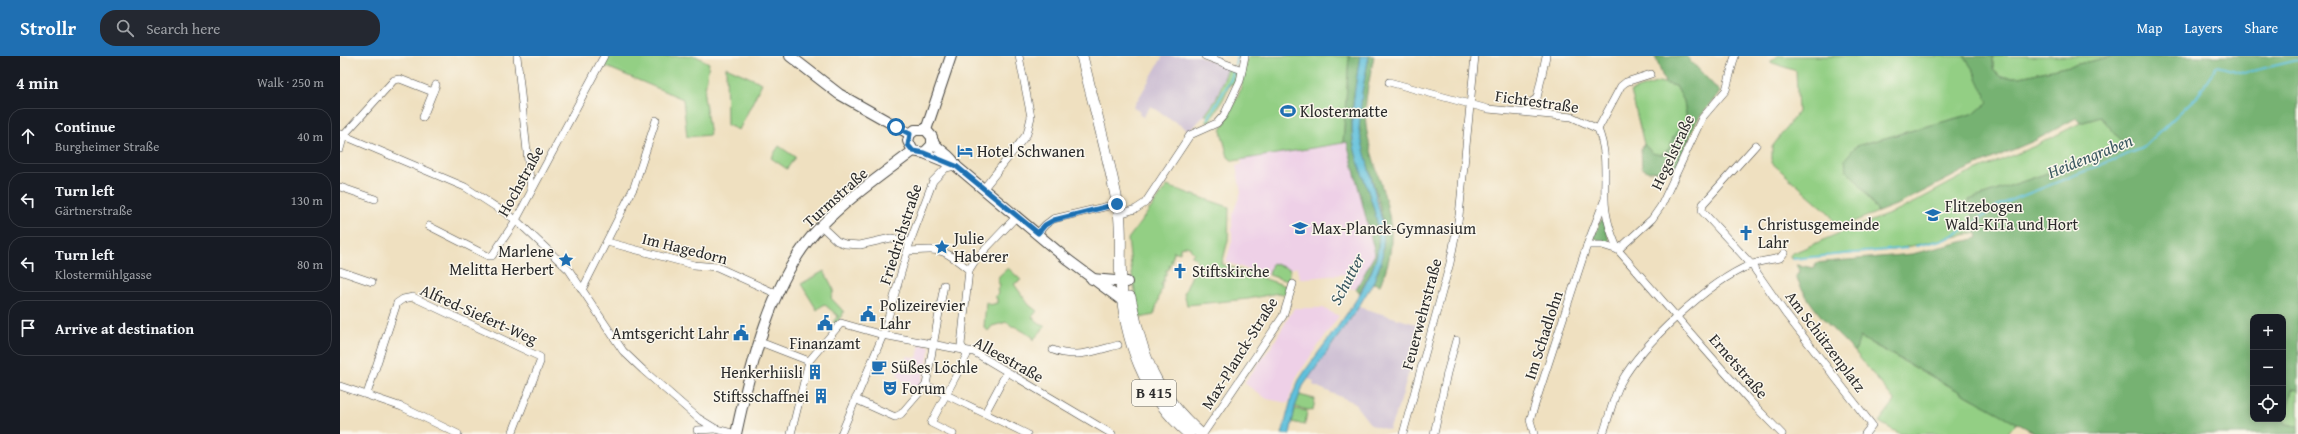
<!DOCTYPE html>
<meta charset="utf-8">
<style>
body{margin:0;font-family:"Gentium Book Plus",serif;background:#242831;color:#f1f3f6}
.controls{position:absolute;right:12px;bottom:12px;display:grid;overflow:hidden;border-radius:8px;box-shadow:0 2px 10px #0003}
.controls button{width:36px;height:36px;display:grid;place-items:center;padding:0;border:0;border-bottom:1px solid #363941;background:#171b24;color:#f1f3f6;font:20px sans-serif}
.stop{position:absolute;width:12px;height:12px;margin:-9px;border:3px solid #1f6fb2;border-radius:50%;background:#fff}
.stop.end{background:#1f6fb2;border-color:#fff;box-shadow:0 1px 4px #0008}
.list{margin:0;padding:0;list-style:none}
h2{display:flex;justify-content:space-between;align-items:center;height:52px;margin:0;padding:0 16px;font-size:17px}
h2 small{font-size:13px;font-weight:400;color:#9ea1a6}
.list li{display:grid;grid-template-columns:26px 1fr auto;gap:12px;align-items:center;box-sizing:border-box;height:56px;margin:0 8px 8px;padding:0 8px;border:1px solid #363941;border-radius:16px}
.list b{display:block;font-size:15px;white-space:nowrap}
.list p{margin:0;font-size:13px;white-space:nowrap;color:#9ea1a6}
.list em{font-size:13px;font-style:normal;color:#9ea1a6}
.icon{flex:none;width:22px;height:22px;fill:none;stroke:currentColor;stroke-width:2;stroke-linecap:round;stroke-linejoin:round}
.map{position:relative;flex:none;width:1958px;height:378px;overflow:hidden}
header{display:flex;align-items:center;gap:24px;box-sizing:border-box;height:56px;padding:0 20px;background:#1f6fb2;color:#fff}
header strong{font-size:19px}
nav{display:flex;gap:22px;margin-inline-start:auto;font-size:14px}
.search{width:280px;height:36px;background:#242831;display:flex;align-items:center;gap:10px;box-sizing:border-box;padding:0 14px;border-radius:16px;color:#9ea1a6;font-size:15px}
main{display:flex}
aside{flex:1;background:#171b24}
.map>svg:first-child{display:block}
.built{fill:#eed0e7}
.industrial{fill:#ccbed3}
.green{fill:#93cf84;stroke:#5f7d58}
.forest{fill:#76b272;stroke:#506e4e;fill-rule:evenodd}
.water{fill:#5ec0dc;stroke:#447684}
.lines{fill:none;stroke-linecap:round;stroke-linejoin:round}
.stream{stroke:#5ec0dc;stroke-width:2}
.street-casing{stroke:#484641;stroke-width:8}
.secondary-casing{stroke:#484641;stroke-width:12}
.primary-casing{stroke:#484641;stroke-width:12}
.street{stroke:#fff;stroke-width:7}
.secondary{stroke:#fff;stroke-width:10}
.primary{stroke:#fff;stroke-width:11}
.route{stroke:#1f6fb2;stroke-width:5}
.labels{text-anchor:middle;stroke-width:3;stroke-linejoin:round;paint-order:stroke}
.shield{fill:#fbf7ec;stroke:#696865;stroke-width:1}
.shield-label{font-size:15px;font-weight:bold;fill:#2b2b2b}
.street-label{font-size:16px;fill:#2b2b2b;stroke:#fbf7ec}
.poi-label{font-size:16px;fill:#2b2b2b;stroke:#fbf7ec;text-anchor:start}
.water-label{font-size:17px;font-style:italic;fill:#3a5860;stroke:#fbf7ec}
</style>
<header>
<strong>Strollr</strong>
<div class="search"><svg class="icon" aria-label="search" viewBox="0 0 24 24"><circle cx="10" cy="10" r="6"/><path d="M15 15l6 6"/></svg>Search here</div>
<nav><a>Map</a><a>Layers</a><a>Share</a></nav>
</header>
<main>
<aside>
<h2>4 min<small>Walk · 250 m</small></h2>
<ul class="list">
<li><svg class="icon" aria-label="ahead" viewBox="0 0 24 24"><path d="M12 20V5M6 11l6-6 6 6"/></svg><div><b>Continue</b><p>Burgheimer Straße</p></div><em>40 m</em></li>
<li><svg class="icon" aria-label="left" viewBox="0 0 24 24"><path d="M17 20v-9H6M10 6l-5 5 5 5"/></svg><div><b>Turn left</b><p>Gärtnerstraße</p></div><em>130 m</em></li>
<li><svg class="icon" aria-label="left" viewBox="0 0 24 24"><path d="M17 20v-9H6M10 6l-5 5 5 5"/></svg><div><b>Turn left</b><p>Klostermühlgasse</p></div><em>80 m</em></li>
<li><svg class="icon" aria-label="arrive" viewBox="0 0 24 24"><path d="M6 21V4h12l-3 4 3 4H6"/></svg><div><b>Arrive at destination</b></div></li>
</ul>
</aside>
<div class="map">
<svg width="1958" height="378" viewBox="0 0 1958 378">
<rect width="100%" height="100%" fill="#fbf7ec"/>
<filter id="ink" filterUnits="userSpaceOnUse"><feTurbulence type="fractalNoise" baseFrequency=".025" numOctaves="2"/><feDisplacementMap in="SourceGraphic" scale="8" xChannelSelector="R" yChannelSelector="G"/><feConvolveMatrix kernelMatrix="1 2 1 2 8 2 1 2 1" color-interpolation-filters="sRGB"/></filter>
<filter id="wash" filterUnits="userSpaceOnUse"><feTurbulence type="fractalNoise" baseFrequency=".012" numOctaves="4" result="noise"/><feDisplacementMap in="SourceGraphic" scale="16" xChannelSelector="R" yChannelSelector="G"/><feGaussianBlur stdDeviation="0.9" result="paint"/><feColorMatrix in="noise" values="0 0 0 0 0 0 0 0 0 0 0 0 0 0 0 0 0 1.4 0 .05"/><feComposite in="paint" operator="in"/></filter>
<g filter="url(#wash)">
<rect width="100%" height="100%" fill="#efe0c0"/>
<g class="built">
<polygon points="1007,86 1035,198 1016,233 1008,232 1006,218 960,223 957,211 950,213 932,207 927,220 886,206 892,185 892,159 901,136 896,110 902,108 901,103"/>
<polygon points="954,252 983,252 999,260 957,320 948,347 927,343 904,327 933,288"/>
<polygon points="580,288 590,290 585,318 583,319 580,330 574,335 557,319 562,303 565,304 567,300 577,302"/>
</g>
<g class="industrial">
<polygon points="823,0 860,0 888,12 876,44 865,59 849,75 811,50 803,61 799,58 800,55 793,52"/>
<polygon points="1019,251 1082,270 1060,347 1049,374 1031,369 1013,346 973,329 974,325 968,323"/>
</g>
<g class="green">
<polygon points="267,0 356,0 369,7 364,40 370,79 347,81 343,43 262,9"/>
<polygon points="908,0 1009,0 1003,87 893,105 888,101 881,75 900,35"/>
<polygon points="1438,0 1624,0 1634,15 1649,46 1635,57 1516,90 1506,115 1517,124 1538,156 1495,173 1494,166 1489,157 1432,107 1432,91 1458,56 1456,15 1430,6"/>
<polygon points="1653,0 1774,0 1680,21 1662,21 1653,14"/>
<polygon points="386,11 422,27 399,74 387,69"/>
<polygon points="888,12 898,17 895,29 890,28 884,42 869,67 866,65 868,60 865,59 876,44"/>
<polygon points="1319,26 1336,30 1344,45 1347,64 1334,79 1329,93 1320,99 1312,97 1304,88 1291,35"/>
<polygon points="1761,61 1786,90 1629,144 1637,176 1553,194 1451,203 1450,200 1451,198 1497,178 1560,154 1623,120 1695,90 1740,67"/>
<polygon points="439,90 455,101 447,113 431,102"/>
<polygon points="827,130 889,151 888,184 882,208 949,231 947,239 938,237 908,243 847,249 844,238 857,207 856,202 851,200 854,197 850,193 851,192 846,190 840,192 840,197 833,195 835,196 832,198 833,199 832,204 830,204 832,205 830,209 828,209 830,210 828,214 826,214 826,219 824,219 824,225 822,225 822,230 820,230 822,231 814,259 800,262 792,219 788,183"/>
<polygon points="932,207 950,213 949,224 944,224 929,219"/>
<polygon points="668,212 681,224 674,228 689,249 697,255 692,261 705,271 693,284 693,281 674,270 673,271 667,266 652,270 648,275 644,271 646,246 650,249 657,247 657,242 655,241 658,237 657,234 660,230 658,225 659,220"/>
<polygon points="484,215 494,234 491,242 504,256 496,268 493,266 498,260 484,248 477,254 461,228"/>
<polygon points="1519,281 1677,367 1666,378 1560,378 1539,366 1555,345 1515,296"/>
<polygon points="1952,333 1958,334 1958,371 1944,367"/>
<polygon points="959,339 975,343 973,355 955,351"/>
<polygon points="955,353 967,355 965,369 952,366"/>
</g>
<g class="forest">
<path d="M1009,0h11c-4,28 -11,58 -7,85 6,34 32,79 24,113 -3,14 -11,27 -18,39l-3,-4 19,-35 -28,-112 -4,1z"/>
<path d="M1029,0h5c-4,22 -11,47 -8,69 4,37 27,79 25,116 0,15 -5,30 -11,44l-7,-2c27,-58 -4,-94 -13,-151 -4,-22 5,-54 9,-76z"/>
<polygon points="1315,0 1346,0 1380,36 1356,66 1336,113 1309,116 1302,112 1301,93 1304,88 1312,97 1321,99 1329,93 1334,79 1347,64 1344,45 1336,30 1325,27"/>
<path d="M1624,0h29v14l9,7h18l94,-21h184v334l-6,-1 -8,34 14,4v7h-261l-177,-97 -5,15c-23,-23 -47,-46 -59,-76l3,-4 -2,-7 18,3v-5l97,-9 66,-16 -9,-38 157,-54 -25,-29 -21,6 -4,-5 -40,22 -73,31 -62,32 -23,9 -21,-32 -11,-9 -1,-12 11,-13 119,-33 13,-11 -14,-31zM1913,261h30v102h-30z"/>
<polygon points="1264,163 1270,188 1253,182 1261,164"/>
</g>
<path class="water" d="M1020,0h9l-7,36 -3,38 25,99 -2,31 -9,23 -17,28 -53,75 -8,21 -5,27h-8l10,-38 7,-16c23,-36 68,-84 78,-125 9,-35 -19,-80 -24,-115 -3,-28 3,-56 7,-84z"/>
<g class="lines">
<g class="stream">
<polyline points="895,9 897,0"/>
<polyline points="868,63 891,23 894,13"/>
<polyline points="1576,190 1606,183 1632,169 1657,150 1803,92 1858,39 1877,10 1904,17 1958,4"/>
<polyline points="1453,203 1567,192"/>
</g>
</g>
</g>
<g filter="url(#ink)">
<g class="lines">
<defs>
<g id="street">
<polyline points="177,0 191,134"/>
<polyline points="865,0 902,14"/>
<path d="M1049,26l99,27 84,8 26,12c10,25 6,45 7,70 0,18 6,35 13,51l132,151 32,33"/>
<polyline points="93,36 96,29"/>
<polyline points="1186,55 1190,47 1197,42 1206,0"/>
<polyline points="1258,73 1281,30 1286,26 1311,18"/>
<polyline points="0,78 125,131 176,164 229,214 283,295 303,314 358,362 376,373 396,378"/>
<polyline points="1416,89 1363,148 1362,155 1411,208 1445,257 1532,369 1525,378"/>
<polyline points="0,93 4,79 54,24 60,23 93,36 83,61"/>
<polyline points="0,131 35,143"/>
<polyline points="644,132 687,78 691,61 679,0"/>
<polyline points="1264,145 1247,189 1262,189 1278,194 1312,163 1321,150 1362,62 1386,34 1395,0"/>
<polyline points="779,158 796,153 805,147 850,79 877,67 884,59 900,25 905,0"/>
<polyline points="89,170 148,200 152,200 176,164 264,0"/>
<polyline points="481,170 497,185 505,188 520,189 551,182 570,186"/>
<polyline points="698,177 705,169 713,163 777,148"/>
<polyline points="267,186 354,209 377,211 437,238"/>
<path d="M568,195c35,-2 34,-3 61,19"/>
<polyline points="0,215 32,226"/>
<polyline points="242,234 294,131 316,64"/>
<polyline points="420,286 469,305"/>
<path d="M713,294c23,9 42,1 65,-5"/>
<polyline points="586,329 687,378"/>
<polyline points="0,330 62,351 118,378"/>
<polyline points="27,338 57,247 63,243 73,241 200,301 200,306 172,378"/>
<polyline points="515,343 555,361 561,358 586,329 604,229"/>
<polyline points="645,357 667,316"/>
<polyline points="357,374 376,373"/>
<polyline points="451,378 469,305 501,267 543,279 634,296 772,378"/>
<polyline points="501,378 543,279 570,186 593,125 606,112 615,110"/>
<polyline points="613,378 591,367 627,299 621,289 629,214 636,203 677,160"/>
<polyline points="863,378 943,260 953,228"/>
<polyline points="1063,378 1110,207 1119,160 1135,0"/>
<polyline points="1094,378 1107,317 1116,284"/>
<polyline points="1194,378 1190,364 1247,189"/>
<path d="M1263,378c6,-17 10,-36 18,-52 22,-39 88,-100 129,-117 9,-4 21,-5 30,-7l4,-5"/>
</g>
<g id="secondary">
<polyline points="450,0 499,38 570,78"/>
<polyline points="586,74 611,0"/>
<path d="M593,85c5,10 18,13 23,25"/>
<polyline points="584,97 592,89 592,81 586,74 575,74 570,78 568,85 573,95 584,97 616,110 728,204 783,245"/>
<polyline points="752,223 787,226"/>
<path d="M396,378c14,-66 36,-159 85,-208 27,-28 61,-51 92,-75"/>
</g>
<g id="primary">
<path d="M742,0c12,51 28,104 37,156 3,23 0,46 2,69 3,58 23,114 68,153"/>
<path d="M790,241c13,61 23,94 71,137"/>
</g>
</defs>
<use href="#street" class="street-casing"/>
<use href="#secondary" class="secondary-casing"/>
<use href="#primary" class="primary-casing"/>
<use href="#street" class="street"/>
<use href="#secondary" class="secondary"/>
<use href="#primary" class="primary"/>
</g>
</g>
<g class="lines" filter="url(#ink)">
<polyline class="route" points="556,71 570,78 568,89 573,95 584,97 616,110 698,177 705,169 714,164 777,148"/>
</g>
<defs>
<symbol id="stadium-bare" viewBox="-9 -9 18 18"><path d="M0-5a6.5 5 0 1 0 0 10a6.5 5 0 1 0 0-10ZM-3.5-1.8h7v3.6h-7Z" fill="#1f6fb2" stroke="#fbf7ec" stroke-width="2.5" paint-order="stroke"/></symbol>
<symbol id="hotel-bare" viewBox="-9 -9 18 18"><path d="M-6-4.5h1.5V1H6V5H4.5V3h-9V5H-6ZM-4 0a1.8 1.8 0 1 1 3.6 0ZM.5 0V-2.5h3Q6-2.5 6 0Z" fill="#1f6fb2" stroke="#fbf7ec" stroke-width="2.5" paint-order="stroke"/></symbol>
<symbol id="school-bare" viewBox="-9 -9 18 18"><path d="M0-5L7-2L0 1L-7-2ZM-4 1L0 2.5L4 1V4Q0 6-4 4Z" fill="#1f6fb2" stroke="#fbf7ec" stroke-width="2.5" paint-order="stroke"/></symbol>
<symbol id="church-bare" viewBox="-9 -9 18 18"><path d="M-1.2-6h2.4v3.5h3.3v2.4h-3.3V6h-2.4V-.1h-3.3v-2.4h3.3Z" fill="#1f6fb2" stroke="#fbf7ec" stroke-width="2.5" paint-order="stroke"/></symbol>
<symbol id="sight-bare" viewBox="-9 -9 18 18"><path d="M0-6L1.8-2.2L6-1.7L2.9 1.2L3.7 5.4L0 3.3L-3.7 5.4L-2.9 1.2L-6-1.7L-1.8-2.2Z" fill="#1f6fb2" stroke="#fbf7ec" stroke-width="2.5" paint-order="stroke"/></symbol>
<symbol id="civic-bare" viewBox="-9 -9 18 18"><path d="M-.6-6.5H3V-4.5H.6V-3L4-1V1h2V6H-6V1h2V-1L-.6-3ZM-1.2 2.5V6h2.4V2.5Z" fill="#1f6fb2" stroke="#fbf7ec" stroke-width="2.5" paint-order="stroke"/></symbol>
<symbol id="cafe-bare" viewBox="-9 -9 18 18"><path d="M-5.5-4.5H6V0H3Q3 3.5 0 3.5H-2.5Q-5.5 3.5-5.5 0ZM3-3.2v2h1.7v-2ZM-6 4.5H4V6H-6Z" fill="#1f6fb2" stroke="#fbf7ec" stroke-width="2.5" paint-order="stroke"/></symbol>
<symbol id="building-bare" viewBox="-9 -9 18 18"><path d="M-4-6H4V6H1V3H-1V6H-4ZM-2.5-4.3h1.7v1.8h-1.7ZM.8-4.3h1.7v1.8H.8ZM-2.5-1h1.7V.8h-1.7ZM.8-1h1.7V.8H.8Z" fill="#1f6fb2" stroke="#fbf7ec" stroke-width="2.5" paint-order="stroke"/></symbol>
<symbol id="theatre-bare" viewBox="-9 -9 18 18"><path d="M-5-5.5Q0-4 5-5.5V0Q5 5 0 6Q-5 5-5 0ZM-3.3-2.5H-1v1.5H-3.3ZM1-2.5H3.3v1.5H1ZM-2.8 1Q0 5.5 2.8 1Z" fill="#1f6fb2" stroke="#fbf7ec" stroke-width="2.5" paint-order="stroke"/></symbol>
</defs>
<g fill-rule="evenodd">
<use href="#stadium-bare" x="937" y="44" width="22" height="22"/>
<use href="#hotel-bare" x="614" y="84" width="22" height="22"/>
<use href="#school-bare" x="1582" y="148" width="22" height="22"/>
<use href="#school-bare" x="949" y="161" width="22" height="22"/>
<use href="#church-bare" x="1395" y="166" width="22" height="22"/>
<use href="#sight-bare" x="591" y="180" width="22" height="22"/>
<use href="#sight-bare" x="215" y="193" width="22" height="22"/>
<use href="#church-bare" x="829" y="204" width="22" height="22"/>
<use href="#civic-bare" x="517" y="247" width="22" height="22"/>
<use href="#civic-bare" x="474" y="256" width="22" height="22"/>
<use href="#civic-bare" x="390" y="266" width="22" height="22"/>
<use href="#cafe-bare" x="528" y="300" width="22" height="22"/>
<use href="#building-bare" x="464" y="305" width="22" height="22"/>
<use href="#theatre-bare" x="539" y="321" width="22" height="22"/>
<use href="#building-bare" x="470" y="329" width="22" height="22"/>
</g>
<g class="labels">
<rect class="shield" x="792" y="324" width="44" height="26" rx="3"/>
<g class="shield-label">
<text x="814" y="342">B 415</text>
</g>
<g class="street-label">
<text transform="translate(1197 45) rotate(8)" y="6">Fichtestraße</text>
<text transform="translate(1332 96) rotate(-65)" y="6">Hegelstraße</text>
<text transform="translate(180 125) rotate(-61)" y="6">Hochstraße</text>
<text transform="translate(495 141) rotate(-42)" y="6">Turmstraße</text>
<text transform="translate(560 178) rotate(-72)" y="6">Friedrichstraße</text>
<text transform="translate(345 192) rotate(14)" y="6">Im Hagedorn</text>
<text transform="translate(139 258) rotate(24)" y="6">Alfred-Siefert-Weg</text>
<text transform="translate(1081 258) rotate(-75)" y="6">Feuerwehrstraße</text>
<text transform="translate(1203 279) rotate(-72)" y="6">Im Schadlohn</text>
<text transform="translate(1486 285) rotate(53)" y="6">Am Schützenplatz</text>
<text transform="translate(899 297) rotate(-58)" y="6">Max-Planck-Straße</text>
<text transform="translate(669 303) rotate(29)" y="6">Alleestraße</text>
<text transform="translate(1399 310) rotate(49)" y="6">Ernetstraße</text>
</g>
<g class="poi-label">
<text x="960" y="61">Klostermatte</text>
<text x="637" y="101">Hotel Schwanen</text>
<text x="1605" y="156">Flitzebogen<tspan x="1605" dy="18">Wald-KiTa und Hort</tspan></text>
<text x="1418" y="174">Christusgemeinde<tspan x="1418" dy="18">Lahr</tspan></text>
<text x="972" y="178">Max-Planck-Gymnasium</text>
<text x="614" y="188">Julie<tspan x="614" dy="18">Haberer</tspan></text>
<text x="214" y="201" text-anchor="end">Marlene<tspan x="214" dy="18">Melitta Herbert</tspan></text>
<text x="852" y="221">Stiftskirche</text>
<text x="540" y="255">Polizeirevier<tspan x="540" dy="18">Lahr</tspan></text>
<text x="389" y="283" text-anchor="end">Amtsgericht Lahr</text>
<text x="485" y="293" text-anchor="middle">Finanzamt</text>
<text x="551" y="317">Süßes Löchle</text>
<text x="463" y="322" text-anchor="end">Henkerhiisli</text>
<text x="562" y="338">Forum</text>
<text x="469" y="346" text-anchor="end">Stiftsschaffnei</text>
</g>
<g class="water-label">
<text transform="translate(1750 100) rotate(-22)" y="6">Heidengraben</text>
<text transform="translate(1007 223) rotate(-62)" y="6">Schutter</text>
</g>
</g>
</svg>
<div class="controls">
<button>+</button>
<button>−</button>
<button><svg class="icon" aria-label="locate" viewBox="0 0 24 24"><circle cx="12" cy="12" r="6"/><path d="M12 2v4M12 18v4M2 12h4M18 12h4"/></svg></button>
</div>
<div class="stop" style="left:556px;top:71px"></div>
<div class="stop end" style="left:777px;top:148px"></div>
</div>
</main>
